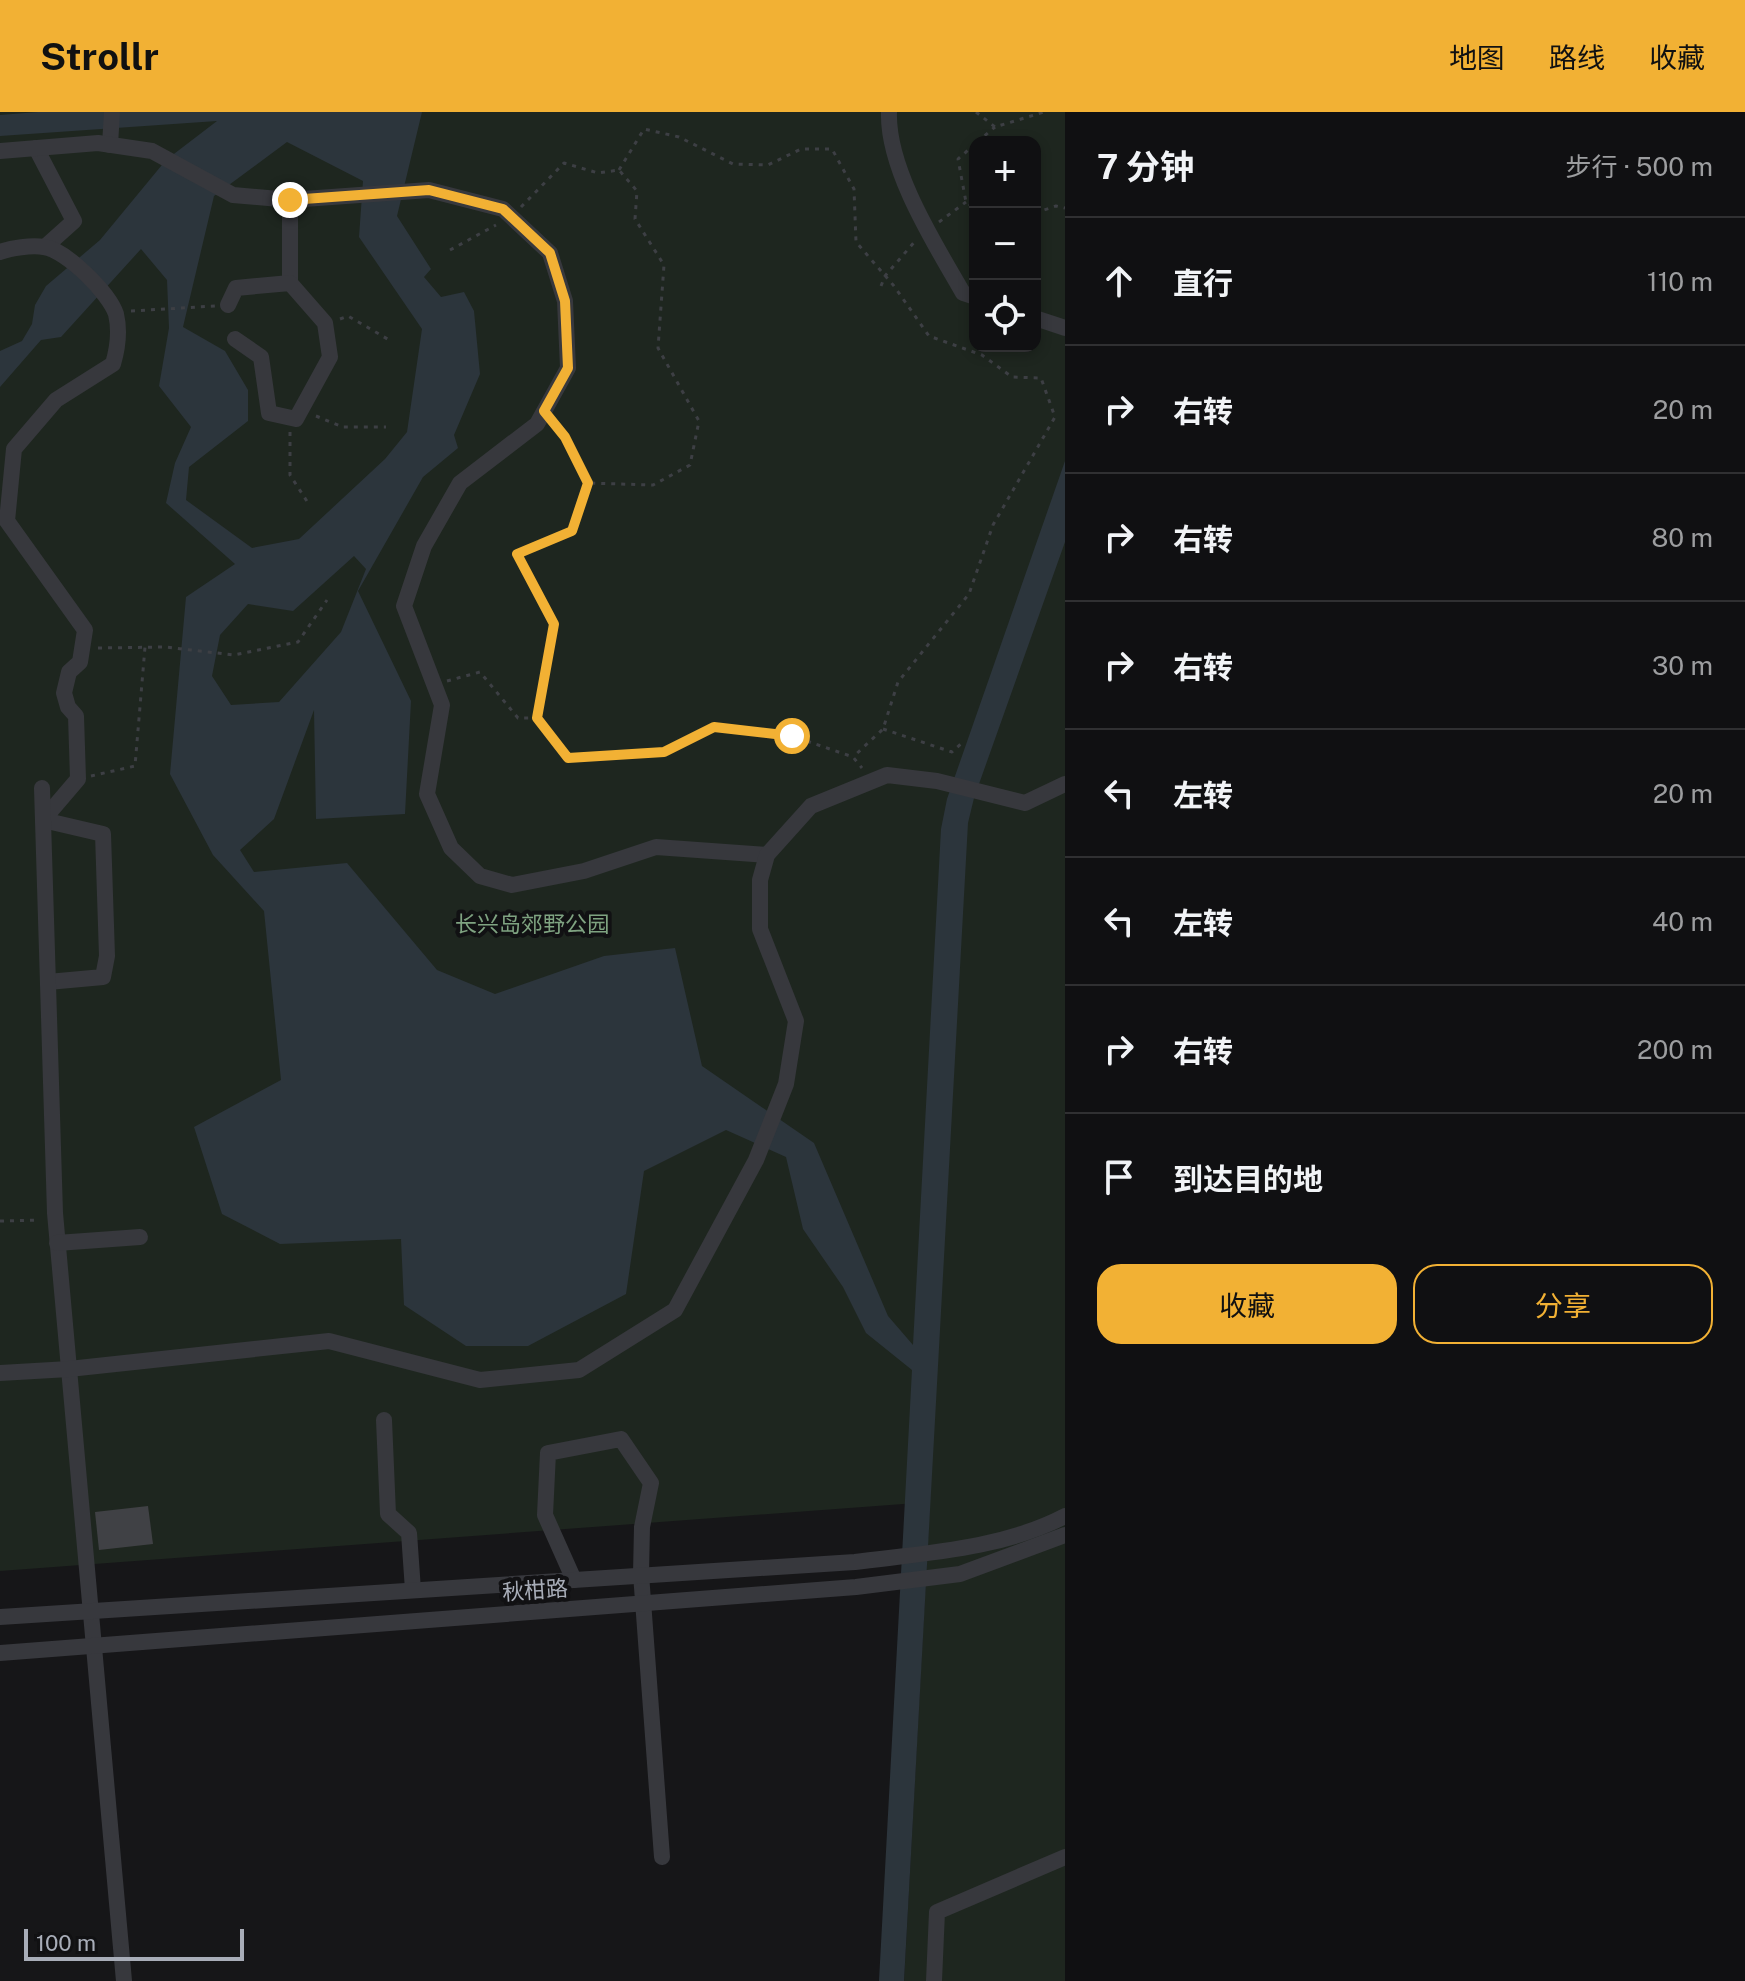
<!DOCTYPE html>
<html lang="zh">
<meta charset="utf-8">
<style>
body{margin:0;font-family:"Public Sans","Noto Sans SC",sans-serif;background:#1e1e20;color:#f1f3f6}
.controls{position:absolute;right:24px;top:24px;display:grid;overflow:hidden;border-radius:16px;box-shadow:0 4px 12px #0003}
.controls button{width:72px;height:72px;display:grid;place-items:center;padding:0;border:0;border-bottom:2px solid #303032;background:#101012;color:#f1f3f6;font:40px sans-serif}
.scale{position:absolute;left:24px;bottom:20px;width:220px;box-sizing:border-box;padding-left:8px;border:4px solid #a8adb8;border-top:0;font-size:22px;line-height:28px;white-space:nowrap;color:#a8adb8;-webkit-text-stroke:6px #111113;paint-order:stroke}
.stop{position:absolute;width:24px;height:24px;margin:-18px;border:6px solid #f2b134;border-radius:50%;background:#fff}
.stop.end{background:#f2b134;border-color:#fff;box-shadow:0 2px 8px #0008}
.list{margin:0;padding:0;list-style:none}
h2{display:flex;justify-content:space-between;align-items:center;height:104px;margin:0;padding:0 32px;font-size:34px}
h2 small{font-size:26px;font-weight:400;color:#9c9d9f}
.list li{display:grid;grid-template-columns:52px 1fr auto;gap:24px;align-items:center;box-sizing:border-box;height:128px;padding:0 32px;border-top:2px solid #303032}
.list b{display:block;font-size:30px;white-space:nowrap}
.list em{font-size:26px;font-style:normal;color:#9c9d9f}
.actions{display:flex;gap:16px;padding:24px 32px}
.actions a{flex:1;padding:18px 0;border:2px solid #f2b134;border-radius:24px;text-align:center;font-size:28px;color:#f2b134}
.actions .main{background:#f2b134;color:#111}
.icon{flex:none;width:44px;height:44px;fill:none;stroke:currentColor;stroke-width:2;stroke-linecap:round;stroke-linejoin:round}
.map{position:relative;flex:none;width:1065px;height:1869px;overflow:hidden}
header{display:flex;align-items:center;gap:48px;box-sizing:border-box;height:112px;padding:0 40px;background:#f2b134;color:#111}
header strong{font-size:38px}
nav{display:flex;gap:44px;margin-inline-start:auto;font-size:28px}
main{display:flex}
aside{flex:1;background:#101012}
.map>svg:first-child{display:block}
.green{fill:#1e261f;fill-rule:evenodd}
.water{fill:#2c353c;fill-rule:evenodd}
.building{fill:#404145}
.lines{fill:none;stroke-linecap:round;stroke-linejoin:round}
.path{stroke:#3d3f44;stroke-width:3;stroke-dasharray:4 6;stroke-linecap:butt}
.minor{stroke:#37383d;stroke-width:16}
.route{stroke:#f2b134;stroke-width:10}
.labels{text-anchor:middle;stroke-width:8;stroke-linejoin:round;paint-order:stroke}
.park-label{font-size:22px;fill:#7fa381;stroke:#111113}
.street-label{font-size:22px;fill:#a8adb8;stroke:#111113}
</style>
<header>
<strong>Strollr</strong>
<nav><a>地图</a><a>路线</a><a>收藏</a></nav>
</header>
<main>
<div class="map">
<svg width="1065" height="1869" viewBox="0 0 1065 1869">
<rect width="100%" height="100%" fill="#161618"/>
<path class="green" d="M0,0h1065v1869h-161l26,-479 -930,69zM975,30h60v204h-60z"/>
<path class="water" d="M38,0h384l-25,104 34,53 -7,8 17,20 23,-5 10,19 6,63 -26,61 4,13 -35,29 -65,114 53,110 -6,113 -89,5 -2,-109 -40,109 -34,31 14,22 93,-9 90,107 58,24 109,-38 71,-8 27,118 112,77 74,173 25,29 28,-516 6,-30 118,-338v81l-91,256 -6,25 -64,1158h-25l33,-611 -46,-37 -23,-46 -40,-58 -17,-72 -60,-27 -82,41 -18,123 -98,52h-62l-62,-41 -3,-66 -121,5 -58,-30 -28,-87 87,-47 -17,-169 -51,-56 -43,-81 16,-177 49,-33 -69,-61 9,-40 16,-36 -32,-41 10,-58 -2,-48 -26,-31 -80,88 -20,3 -41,47v-36l22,-10 10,-17 3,-19 11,-19 54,-46 66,-80 51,-39 -217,15v-21zM287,30l76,39 -4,56 63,92 -15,103 -22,27 -86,80 -47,9 -66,-48 3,-33 59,-46v-31l-23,-39 -42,-24 31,-131zM354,444l12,13 -25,63 -62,70 -48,3 -19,-29 8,-41 28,-31 45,7z"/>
<polygon class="building" points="148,1394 153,1432 99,1438 95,1400"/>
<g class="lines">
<g class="path">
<polyline points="976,0 995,15 1044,0"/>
<polyline points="977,30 995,15"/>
<polyline points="975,32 958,47 966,90 975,96"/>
<polyline points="619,58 644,17 679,25 733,52 768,53 801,37 832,37 854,77 856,130 894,174 929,224 982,243 1012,265 1041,266 1055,305 993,413 969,482 898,570 883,617 853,645"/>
<polyline points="521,95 564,51 598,61 619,58 637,79 635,107 664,153 658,236 699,309 690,353 653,373 588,371 565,325 554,312"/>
<polyline points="1035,101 1056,94 1065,96"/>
<polyline points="939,110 966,90"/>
<polyline points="450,138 496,113"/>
<polyline points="881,174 885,164 917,127"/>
<polyline points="131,199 215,194"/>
<polyline points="340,207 348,204 391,229"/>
<polyline points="316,304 343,315 386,315"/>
<polyline points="290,320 290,363 310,394"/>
<polyline points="98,536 165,535 234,543 298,530 327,488"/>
<polyline points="447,569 480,560 518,606 537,606 568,646 664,640 714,615 792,624 853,645 862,656"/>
<polyline points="538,606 554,512 517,442 572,419 588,371"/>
<polyline points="883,617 952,640 963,630"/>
<polyline points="91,664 135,654 145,535"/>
<polyline points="0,1109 40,1108"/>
</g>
<g class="minor">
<path d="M889,0c-2,57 46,132 74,181l12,4"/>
<polyline points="110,33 112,0"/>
<polyline points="36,36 74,109 45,135"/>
<polyline points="0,39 98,31 152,39 233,83 290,88 429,78 503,97 550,141 565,189 568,256 537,312 460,371 424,434 404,494 442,593 427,682 451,736 480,764 512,773 584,759 656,735 767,743"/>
<path d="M0,140c11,-4 31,-7 44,-5 22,3 65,46 72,67 4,17 2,33 -3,50l-57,36 -42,49 -7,72 78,109 -5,32 -11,10 -5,21 4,14 8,9 2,63 -35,41 60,14 4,122 -4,21 -55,5"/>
<polyline points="290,171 290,88"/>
<polyline points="228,193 236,176 290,171 325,211 330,245 296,307 269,301 261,245 235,227"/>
<polyline points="1035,206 1065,216"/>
<polyline points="42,676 55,1101 124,1869"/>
<polyline points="57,1131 140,1125"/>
<polyline points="0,1261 69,1257 329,1229 480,1268 579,1258 675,1198 756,1048 786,972 796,909 760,817 760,768 767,743 811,694 887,663 937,669 1025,691 1065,672"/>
<polyline points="384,1308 388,1402 409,1421 413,1478"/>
<polyline points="574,1468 545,1403 548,1341 621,1327 651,1371 642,1415 641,1462 662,1745"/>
<path d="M0,1505l855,-55c70,-9 147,-13 210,-46"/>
<polyline points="0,1541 856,1475 960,1462 1065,1423"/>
<polyline points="934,1869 937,1800 1065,1745"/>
</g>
</g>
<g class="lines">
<polyline class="route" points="290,88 429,78 503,97 550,141 565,189 568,256 544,299 565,325 588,371 572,419 517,442 554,512 537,606 568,646 664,640 714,615 792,624"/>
</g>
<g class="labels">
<g class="park-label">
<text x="532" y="820">长兴岛郊野公园</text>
</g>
<g class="street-label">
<text transform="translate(535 1478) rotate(-4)" y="8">秋柑路</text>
</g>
</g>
</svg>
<div class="controls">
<button>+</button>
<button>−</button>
<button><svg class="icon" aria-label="locate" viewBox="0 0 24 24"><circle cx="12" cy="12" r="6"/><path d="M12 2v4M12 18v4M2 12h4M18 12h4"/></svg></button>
</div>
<div class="scale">100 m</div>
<div class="stop" style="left:792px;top:624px"></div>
<div class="stop end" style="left:290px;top:88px"></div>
</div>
<aside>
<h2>7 分钟<small>步行 · 500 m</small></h2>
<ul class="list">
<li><svg class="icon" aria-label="ahead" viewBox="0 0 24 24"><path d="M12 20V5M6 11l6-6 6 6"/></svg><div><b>直行</b></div><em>110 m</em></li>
<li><svg class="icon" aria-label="right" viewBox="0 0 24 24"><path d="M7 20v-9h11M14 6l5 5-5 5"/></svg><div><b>右转</b></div><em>20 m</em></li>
<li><svg class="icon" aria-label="right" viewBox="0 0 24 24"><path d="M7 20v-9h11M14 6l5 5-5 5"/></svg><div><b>右转</b></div><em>80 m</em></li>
<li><svg class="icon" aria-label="right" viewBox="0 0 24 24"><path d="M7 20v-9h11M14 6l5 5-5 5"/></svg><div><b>右转</b></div><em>30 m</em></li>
<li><svg class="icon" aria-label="left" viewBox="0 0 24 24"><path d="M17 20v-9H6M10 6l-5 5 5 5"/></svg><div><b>左转</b></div><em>20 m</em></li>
<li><svg class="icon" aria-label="left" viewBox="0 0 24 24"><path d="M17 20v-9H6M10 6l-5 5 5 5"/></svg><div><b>左转</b></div><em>40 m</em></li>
<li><svg class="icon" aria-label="right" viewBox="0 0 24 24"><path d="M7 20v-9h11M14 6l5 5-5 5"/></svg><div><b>右转</b></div><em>200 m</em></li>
<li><svg class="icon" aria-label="arrive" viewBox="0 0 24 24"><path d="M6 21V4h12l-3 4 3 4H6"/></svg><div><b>到达目的地</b></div></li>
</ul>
<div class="actions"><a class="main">收藏</a><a>分享</a></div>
</aside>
</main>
